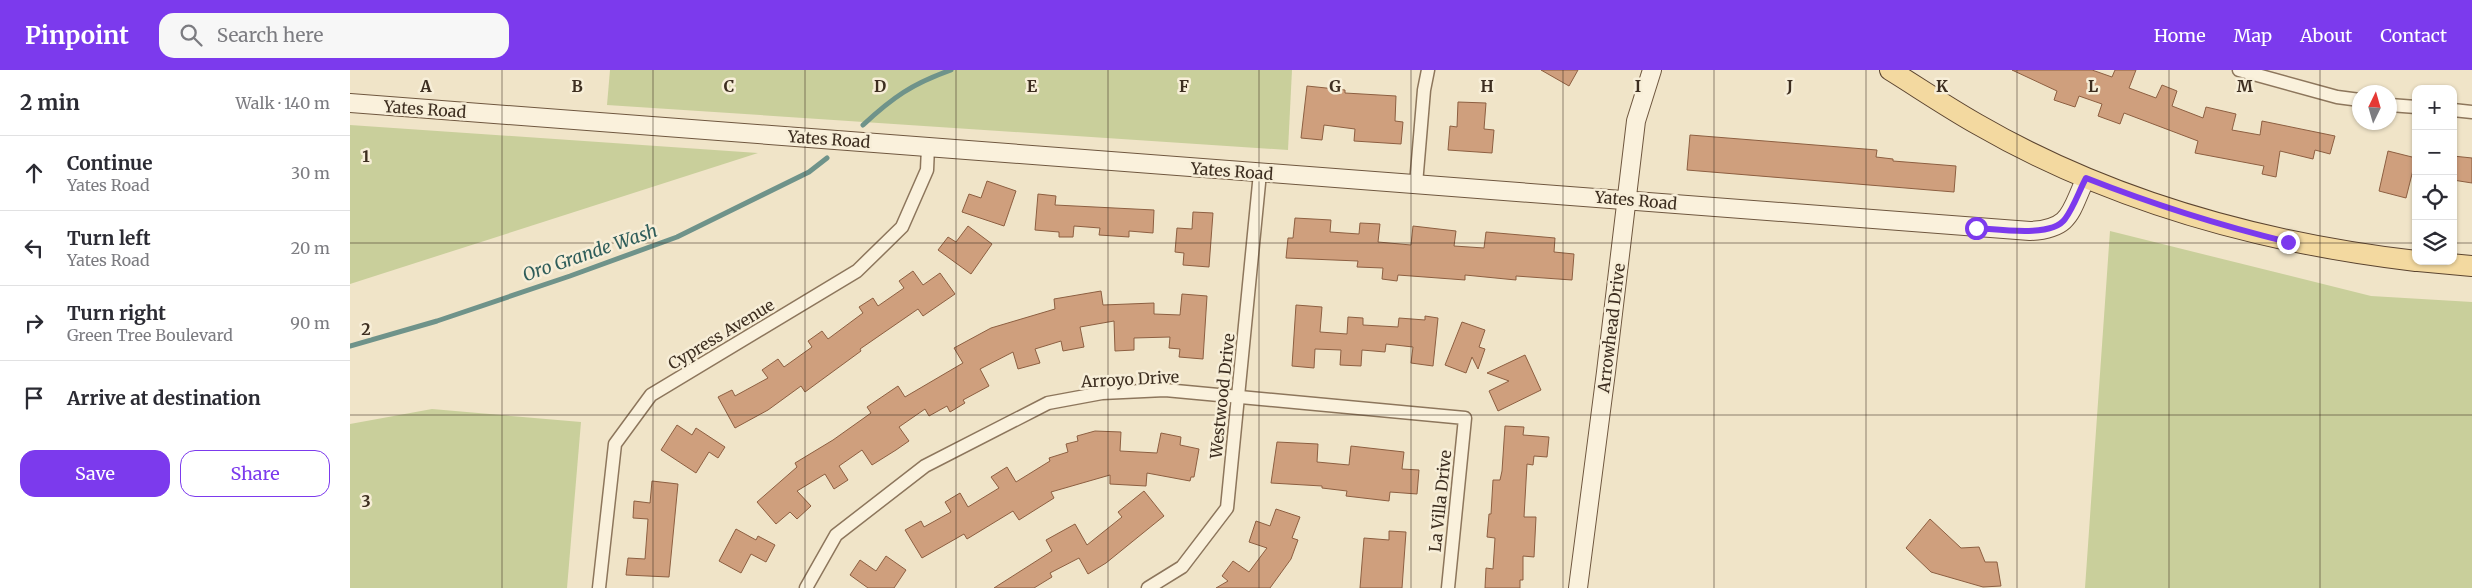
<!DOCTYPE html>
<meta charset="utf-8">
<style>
body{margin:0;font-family:Merriweather,serif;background:#f7f7f7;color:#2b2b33}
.controls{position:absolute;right:15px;top:15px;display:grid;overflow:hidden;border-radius:10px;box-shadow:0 1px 4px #0004}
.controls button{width:45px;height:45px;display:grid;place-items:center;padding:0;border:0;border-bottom:1px solid #e1e1e2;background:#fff;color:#2b2b33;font:25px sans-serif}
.compass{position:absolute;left:2002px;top:15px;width:45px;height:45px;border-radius:50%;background:#fff;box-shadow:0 1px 4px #0004;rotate:5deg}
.stop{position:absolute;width:15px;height:15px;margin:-11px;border:4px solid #7c3aed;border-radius:50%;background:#fff}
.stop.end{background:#7c3aed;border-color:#fff;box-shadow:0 1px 5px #0008}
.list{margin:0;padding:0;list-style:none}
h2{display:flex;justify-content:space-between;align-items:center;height:65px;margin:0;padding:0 20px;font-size:21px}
h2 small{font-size:16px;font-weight:400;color:#7c7c81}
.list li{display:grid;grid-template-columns:32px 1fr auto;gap:15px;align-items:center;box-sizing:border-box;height:75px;padding:0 20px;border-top:1px solid #e1e1e2}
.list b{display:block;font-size:19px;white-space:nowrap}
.list p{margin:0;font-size:16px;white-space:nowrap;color:#7c7c81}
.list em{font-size:16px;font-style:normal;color:#7c7c81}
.actions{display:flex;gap:10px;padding:15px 20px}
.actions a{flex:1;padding:11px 0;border:1px solid #7c3aed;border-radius:15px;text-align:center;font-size:18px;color:#7c3aed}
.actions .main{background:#7c3aed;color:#fff}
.icon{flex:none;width:28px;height:28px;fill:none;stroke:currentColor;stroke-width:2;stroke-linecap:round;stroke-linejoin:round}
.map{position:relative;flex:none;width:2122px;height:518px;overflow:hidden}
header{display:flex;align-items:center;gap:30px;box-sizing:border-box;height:70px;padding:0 25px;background:#7c3aed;color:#fff}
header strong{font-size:24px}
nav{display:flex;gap:28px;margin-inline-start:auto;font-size:18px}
.search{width:350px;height:45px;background:#f7f7f7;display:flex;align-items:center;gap:12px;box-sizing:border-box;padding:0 18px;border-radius:15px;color:#7c7c81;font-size:19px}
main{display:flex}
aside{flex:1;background:#fff}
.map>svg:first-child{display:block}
.green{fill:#c9cf9b}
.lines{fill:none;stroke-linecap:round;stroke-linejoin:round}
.stream{stroke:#6f938a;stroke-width:5}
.building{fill:#cf9f7d;stroke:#8d5f41}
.street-casing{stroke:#8d765c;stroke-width:15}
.secondary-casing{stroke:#6f573f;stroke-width:20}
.primary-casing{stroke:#5b4430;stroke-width:22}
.street{stroke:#faf1dc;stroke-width:12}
.secondary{stroke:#faf1dc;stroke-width:18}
.primary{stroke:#f3d9a0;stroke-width:20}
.route{stroke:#7c3aed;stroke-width:6}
.grid{fill:none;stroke:#3d2e20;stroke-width:1;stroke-opacity:0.55}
.labels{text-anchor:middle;stroke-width:5;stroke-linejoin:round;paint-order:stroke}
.street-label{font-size:16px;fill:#3d2e20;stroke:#f7eed8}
.water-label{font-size:18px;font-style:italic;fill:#2f5d5a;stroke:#f7eed8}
.grid-label{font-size:16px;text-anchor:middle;font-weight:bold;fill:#3d2e20;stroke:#f7eed8;stroke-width:5;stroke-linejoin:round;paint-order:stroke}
</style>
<header>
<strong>Pinpoint</strong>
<div class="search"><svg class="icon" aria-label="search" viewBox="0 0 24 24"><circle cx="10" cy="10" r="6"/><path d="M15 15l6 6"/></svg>Search here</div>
<nav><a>Home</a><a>Map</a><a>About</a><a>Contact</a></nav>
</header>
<main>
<aside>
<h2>2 min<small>Walk · 140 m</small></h2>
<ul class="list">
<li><svg class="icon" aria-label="ahead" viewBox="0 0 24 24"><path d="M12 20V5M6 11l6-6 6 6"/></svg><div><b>Continue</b><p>Yates Road</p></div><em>30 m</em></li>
<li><svg class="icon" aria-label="left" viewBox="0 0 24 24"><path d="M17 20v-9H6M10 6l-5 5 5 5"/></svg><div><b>Turn left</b><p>Yates Road</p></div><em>20 m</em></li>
<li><svg class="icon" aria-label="right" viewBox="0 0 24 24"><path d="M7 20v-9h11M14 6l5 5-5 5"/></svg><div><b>Turn right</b><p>Green Tree Boulevard</p></div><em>90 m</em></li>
<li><svg class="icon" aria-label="arrive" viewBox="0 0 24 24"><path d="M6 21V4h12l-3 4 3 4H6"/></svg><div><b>Arrive at destination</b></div></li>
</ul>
<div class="actions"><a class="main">Save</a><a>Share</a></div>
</aside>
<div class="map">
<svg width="2122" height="518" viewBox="0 0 2122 518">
<rect width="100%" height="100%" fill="#f0e4c8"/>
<g class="green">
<polygon points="260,0 942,0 938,80 257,35"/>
<polygon points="0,55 408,83 0,214"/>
<polygon points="1760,161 2021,226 2122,232 2122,518 1735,518"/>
<polygon points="82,339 231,352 217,518 0,518 0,354"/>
</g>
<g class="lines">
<g class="stream">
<path d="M513,55c30,-28 49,-41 88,-55"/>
<polyline points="0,276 87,251 220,206 327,167 459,102 477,88"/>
</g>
</g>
<g class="building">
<polygon points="1191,0 1228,0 1219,16"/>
<polygon points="1662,0 1742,0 1762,7 1765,0 1786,0 1779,18 1806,28 1812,15 1827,21 1822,36 1853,48 1856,37 1886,44 1882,60 1910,65 1912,51 1985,66 1980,84 1965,80 1963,89 1930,81 1926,107 1912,104 1914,96 1845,83 1848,71 1774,43 1770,54 1748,46 1752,34 1729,26 1725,37 1704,30 1707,21"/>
<polygon points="957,16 995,20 995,23 1046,26 1045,51 1053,52 1051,74 1004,71 1005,59 974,55 972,70 951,68"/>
<polygon points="1108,32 1136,33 1134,59 1144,60 1142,83 1098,80 1100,56 1107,57"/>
<polygon points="1340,65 1527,80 1526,87 1543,89 1543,91 1606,96 1604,122 1337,100"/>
<polygon points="2038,81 2066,88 2056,128 2029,121"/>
<polygon points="2103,86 2122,88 2122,113 2103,110"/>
<polygon points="637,111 666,121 654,156 612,142 619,124 631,128"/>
<polygon points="688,124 706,126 705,135 804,140 803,163 779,161 779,167 749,165 750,158 724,156 723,167 709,167 709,162 685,160"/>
<polygon points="843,142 863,143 859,197 833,195 834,183 825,182 827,158 842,159"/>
<polygon points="945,148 981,150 980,162 1009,164 1010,153 1030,154 1028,172 1061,175 1063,156 1106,161 1104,176 1134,178 1136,162 1205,168 1204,182 1224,184 1222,210 1166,206 1166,210 1115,205 1115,210 1048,205 1047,211 1032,209 1033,198 1007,197 1008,191 936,188 938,168 943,168"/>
<polygon points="618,156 642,174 621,204 588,180 598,167 606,172"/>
<polygon points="563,201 573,215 590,203 605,224 573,246 568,239 510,279 511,281 455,322 451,316 418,340 385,358 368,327 382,320 385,326 418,308 412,300 428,289 434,297 462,277 458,271 472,261 478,269 513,243 509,237 523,228 528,236 554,218 549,211"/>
<polygon points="751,221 753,235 804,233 804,244 830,245 832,224 857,226 853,289 829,287 830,279 819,278 820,267 784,268 784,280 765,281 764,251 730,257 734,277 713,281 711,271 685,279 690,293 668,299 663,282 630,299 639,316 613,330 615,333 600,342 597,336 579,346 575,339 549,357 559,371 546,380 522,395 512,380 489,396 498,410 484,419 475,404 447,421 461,436 447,449 440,442 426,454 407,432 447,397 445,393 483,370 521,343 517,337 548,316 555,327 613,293 604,278 641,258 705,239 704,229"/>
<polygon points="946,235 972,237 970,262 997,264 998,247 1013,248 1013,255 1048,257 1049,248 1075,250 1075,246 1088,248 1083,296 1061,293 1063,277 1036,274 1035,282 1012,280 1011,296 990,295 991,280 965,279 964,298 942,296"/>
<polygon points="1112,252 1135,260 1129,277 1135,279 1128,299 1122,287 1116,303 1095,295"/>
<polygon points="1175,285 1191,320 1148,341 1139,321 1159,311 1137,303"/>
<polygon points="327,355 342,365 346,358 375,377 368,388 359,382 346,403 311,380"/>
<polygon points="1155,356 1174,357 1173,365 1199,367 1197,387 1184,386 1183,395 1177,394 1174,447 1186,447 1184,487 1173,486 1173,510 1170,510 1170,518 1135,518 1136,498 1143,499 1145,468 1137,467 1139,444 1141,444 1143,410 1150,410 1152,401"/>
<polygon points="745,361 771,362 770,381 807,383 811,363 831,367 830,375 849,379 844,407 841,407 840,411 797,403 796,416 760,414 760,405 701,422 704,428 669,450 663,441 617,469 614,464 572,488 555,460 571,451 574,457 601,442 595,432 610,423 618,437 649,418 641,407 657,397 666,412 700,391 699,388 718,382 716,374 728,371 727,366"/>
<polygon points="927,372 968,374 967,392 999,395 1001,376 1054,382 1052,399 1069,400 1067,424 1040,422 1039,431 996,426 997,421 972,418 972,416 921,413"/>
<polygon points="302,411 328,414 319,507 276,505 278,488 295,489 298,449 283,448 284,431 300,433"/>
<polygon points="794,421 814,446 756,493 738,504 729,488 700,503 702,507 684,518 644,518 702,481 696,470 725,454 737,475 772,447 768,442"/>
<polygon points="926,439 950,447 942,468 948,470 941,489 920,518 866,518 878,511 872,506 883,491 899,502 917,478 899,472 906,451 920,456"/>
<polygon points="1580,449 1611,478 1629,477 1635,492 1647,492 1651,516 1633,517 1581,502 1556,478"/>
<polygon points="386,459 406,470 408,466 425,475 416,492 401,484 391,503 369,491"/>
<polygon points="1039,461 1056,462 1052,518 1010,518 1014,468 1039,470"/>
<polygon points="536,486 556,500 544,518 518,518 500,505 510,490 526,501"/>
</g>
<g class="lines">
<defs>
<g id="street">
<polyline points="1889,0 1987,27 2010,30"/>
<polyline points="2040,35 2066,37"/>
<polyline points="2103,40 2122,42"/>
<polyline points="1066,114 1074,20 1078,0"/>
<polyline points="249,518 265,374 301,325 507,201 552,157 577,100 578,77"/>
<polyline points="456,518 486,465 575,396 698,333 752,323 815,320 1115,348 1098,518"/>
<polyline points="798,518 832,497 877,438 910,103"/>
</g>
<g id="secondary">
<path d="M0,33l1680,128c42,-2 40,-20 56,-53"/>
<polyline points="1228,518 1256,302 1286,51 1302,0"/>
</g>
<g id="primary">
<path d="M1540,0c29,18 57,37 87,54 135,78 285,119 439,137"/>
<polyline points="2068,191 2122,196"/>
</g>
</defs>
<use href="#street" class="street-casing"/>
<use href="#secondary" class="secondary-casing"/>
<use href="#primary" class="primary-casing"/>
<use href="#street" class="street"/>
<use href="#secondary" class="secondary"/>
<use href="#primary" class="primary"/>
</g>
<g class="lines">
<path class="route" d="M1626,158c21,1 76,10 89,-9 9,-12 14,-28 21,-41 66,26 132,47 202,64"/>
</g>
<path class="grid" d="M152,0v518M303,0v518M455,0v518M606,0v518M758,0v518M909,0v518M1061,0v518M1213,0v518M1364,0v518M1516,0v518M1667,0v518M1819,0v518M1970,0v518M0,173h2066M2103,173h19M0,345h2122"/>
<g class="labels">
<g class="street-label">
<text transform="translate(75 39) rotate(4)" y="6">Yates Road</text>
<text transform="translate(479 69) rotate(4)" y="6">Yates Road</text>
<text transform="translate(882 101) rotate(4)" y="6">Yates Road</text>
<text transform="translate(1286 130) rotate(5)" y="6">Yates Road</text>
<text transform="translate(1261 258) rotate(-83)" y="6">Arrowhead Drive</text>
<text transform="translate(371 264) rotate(-31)" y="6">Cypress Avenue</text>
<text transform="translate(780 309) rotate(-3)" y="6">Arroyo Drive</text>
<text transform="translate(872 326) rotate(-84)" y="6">Westwood Drive</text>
<text transform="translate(1090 431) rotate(-84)" y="6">La Villa Drive</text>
</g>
<g class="water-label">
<text transform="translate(240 183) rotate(-19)" y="6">Oro Grande Wash</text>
</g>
</g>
<g class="grid-label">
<text x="76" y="22">A</text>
<text x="227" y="22">B</text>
<text x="379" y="22">C</text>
<text x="530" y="22">D</text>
<text x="682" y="22">E</text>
<text x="834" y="22">F</text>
<text x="985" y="22">G</text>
<text x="1137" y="22">H</text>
<text x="1288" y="22">I</text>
<text x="1440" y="22">J</text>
<text x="1592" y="22">K</text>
<text x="1743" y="22">L</text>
<text x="1895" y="22">M</text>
<text x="16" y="92">1</text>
<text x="16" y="265">2</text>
<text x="16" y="437">3</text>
</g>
</svg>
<div class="controls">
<button>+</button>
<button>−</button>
<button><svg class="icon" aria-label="locate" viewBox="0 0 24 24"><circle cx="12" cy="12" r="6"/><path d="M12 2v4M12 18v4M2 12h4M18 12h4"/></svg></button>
<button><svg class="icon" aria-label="layers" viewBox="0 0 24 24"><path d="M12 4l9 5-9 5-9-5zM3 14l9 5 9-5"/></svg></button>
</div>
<svg class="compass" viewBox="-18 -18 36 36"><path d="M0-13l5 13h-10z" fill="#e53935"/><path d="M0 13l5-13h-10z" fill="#7c7c81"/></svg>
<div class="stop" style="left:1626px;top:158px"></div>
<div class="stop end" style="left:1938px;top:172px"></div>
</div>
</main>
